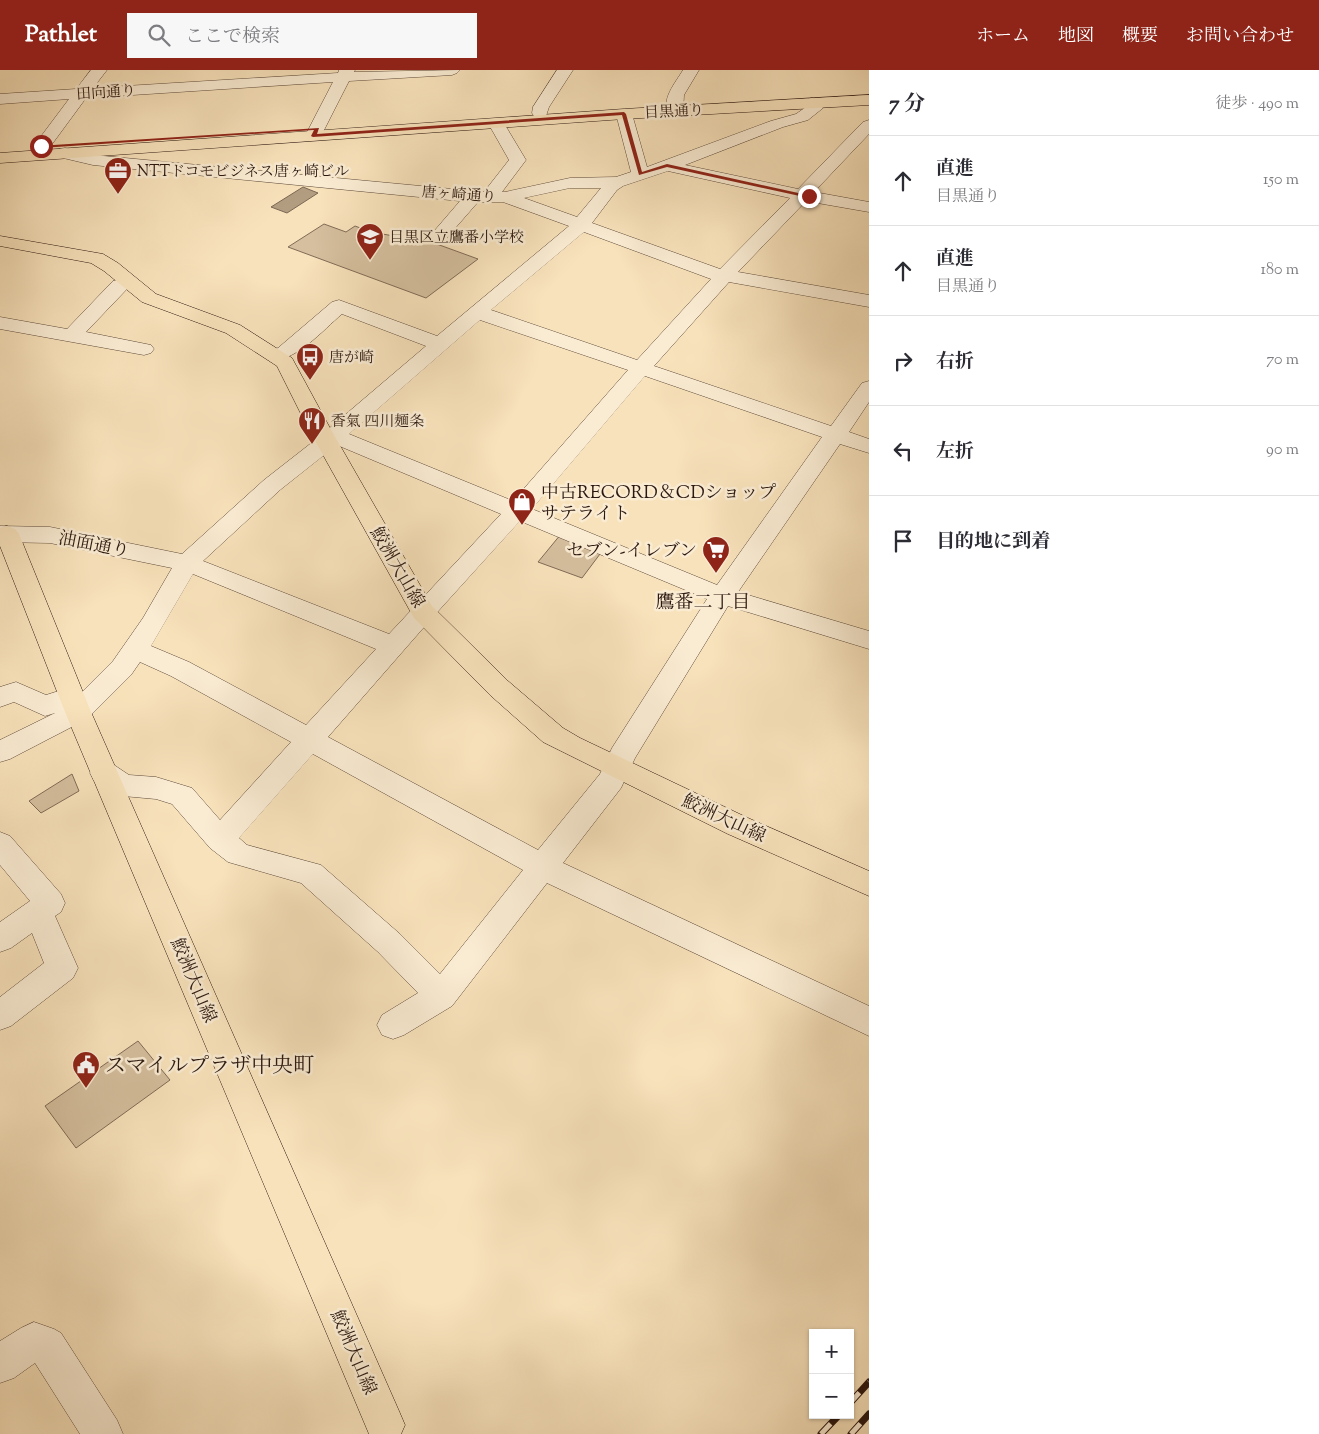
<!DOCTYPE html>
<html lang="ja">
<meta charset="utf-8">
<style>
body{margin:0;font-family:"Sorts Mill Goudy","Noto Serif JP",serif;background:#f7f7f7;color:#2b2b33}
.controls{position:absolute;right:15px;bottom:15px;display:grid;overflow:hidden;border-radius:0px;box-shadow:0 1px 4px #0004}
.controls button{width:45px;height:45px;display:grid;place-items:center;padding:0;border:0;border-bottom:1px solid #e1e1e2;background:#fff;color:#2b2b33;font:25px sans-serif}
.stop{position:absolute;width:15px;height:15px;margin:-11px;border:4px solid #8f2418;border-radius:50%;background:#fff}
.stop.end{background:#8f2418;border-color:#fff;box-shadow:0 1px 5px #0008}
.list{margin:0;padding:0;list-style:none}
h2{display:flex;justify-content:space-between;align-items:center;height:65px;margin:0;padding:0 20px;font-size:21px}
h2 small{font-size:16px;font-weight:400;color:#7c7c81}
.list li{display:grid;grid-template-columns:32px 1fr auto;gap:15px;align-items:center;box-sizing:border-box;height:90px;padding:0 20px;border-top:1px solid #e1e1e2}
.list b{display:block;font-size:19px;white-space:nowrap}
.list p{margin:0;font-size:16px;white-space:nowrap;color:#7c7c81}
.list em{font-size:16px;font-style:normal;color:#7c7c81}
.icon{flex:none;width:28px;height:28px;fill:none;stroke:currentColor;stroke-width:2;stroke-linecap:round;stroke-linejoin:round}
.map{position:relative;flex:none;width:869px;height:1364px;overflow:hidden}
header{display:flex;align-items:center;gap:30px;box-sizing:border-box;height:70px;padding:0 25px;background:#8f2418;color:#fff}
header strong{font-size:24px}
nav{display:flex;gap:28px;margin-inline-start:auto;font-size:18px}
.search{width:350px;height:45px;background:#f7f7f7;display:flex;align-items:center;gap:12px;box-sizing:border-box;padding:0 18px;border-radius:0px;color:#7c7c81;font-size:19px}
main{display:flex}
aside{flex:1;background:#fff}
.map>svg:first-child{display:block}
.green{fill:#d5bf9e;stroke:#806b56}
.water{fill:#b29d81;stroke:#7c6753}
.lines{fill:none;stroke-linecap:round;stroke-linejoin:round}
.minor-casing{stroke:#5e4a3a;stroke-width:1}
.major-casing{stroke:#2b170f;stroke-width:1}
.minor{fill:#faecd3;fill-rule:evenodd}
.major{fill:#f8e2bb;fill-rule:evenodd}
.rail-casing{stroke:#2b170f;stroke-width:7}
.rail{stroke:#faecd3;stroke-width:5;stroke-dasharray:14;stroke-linecap:butt}
.route{fill:#8f2418}
.labels{text-anchor:middle;stroke-width:5;stroke-linejoin:round;paint-order:stroke}
.far-street-label{font-size:15px;fill:#2b170f;stroke:#faecd3}
.far-poi-label{font-size:15px;fill:#2b170f;stroke:#faecd3;text-anchor:start}
.poi-label{font-size:18px;fill:#2b170f;stroke:#faecd3;text-anchor:start}
.street-label{font-size:18px;fill:#2b170f;stroke:#faecd3}
.neighbourhood-label{font-size:19px;fill:#2b170f;stroke:#faecd3}
.near-poi-label{font-size:21px;fill:#2b170f;stroke:#faecd3;text-anchor:start}
</style>
<header>
<strong>Pathlet</strong>
<div class="search"><svg class="icon" aria-label="search" viewBox="0 0 24 24"><circle cx="10" cy="10" r="6"/><path d="M15 15l6 6"/></svg>ここで検索</div>
<nav><a>ホーム</a><a>地図</a><a>概要</a><a>お問い合わせ</a></nav>
</header>
<main>
<div class="map">
<svg width="869" height="1364" viewBox="0 0 869 1364">
<rect width="100%" height="100%" fill="#f8e2bb"/>
<filter id="stains"><feTurbulence type="fractalNoise" baseFrequency=".004" numOctaves="4"/><feColorMatrix values="0 0 0 0 .2 0 0 0 0 .09 0 0 0 0 .02 0 0 0 .5 -.17"/></filter>
<radialGradient id="worn" r=".72"><stop offset=".6" stop-color="#630" stop-opacity="0"/><stop offset="1" stop-color="#630" stop-opacity=".3"/></radialGradient>
<g class="green">
<polygon points="324,154 346,162 355,156 371,162 434,173 478,189 426,228 288,177"/>
<polygon points="561,464 600,484 582,508 538,492"/>
<polygon points="72,704 79,721 41,743 29,731"/>
<polygon points="138,971 170,1010 76,1078 45,1036"/>
</g>
<polygon class="water" points="303,117 318,123 287,143 271,137"/>
<g class="lines">
<defs>
<g id="minor">
<polygon points="91,0 107,0 93,18 338,3 339,0 355,0 354,2 460,0 457,3 452,5 349,11 321,66 319,69 307,69 305,66 333,12 86,28 47,81 35,81 33,77 69,29 0,34 0,24 76,19"/>
<polygon points="557,0 573,0 549,37 546,46 534,46 532,43 533,37"/>
<path d="M683,0h16l-15,25 -1,16 -2,3h-12c-9,-14 7,-32 14,-44z"/>
<path d="M812,28l6,2 5,8 -15,12 -25,7 -98,38 113,24 65,-67 6,-2v14l-55,58 55,10v10l-63,-11 -68,71 131,23v12l-140,-25 -75,84 177,60 31,-43 7,-2v21l-20,30 20,7v14l-29,-9 -102,148 131,39v18l-141,-43 -93,152 -14,30 -58,75 306,143v30l-322,-153 -95,123 -48,29 -11,4 -11,-4 -5,-10 5,-10 36,-22 -40,-41 -77,-69 -73,-21 -18,-14 -38,-44 -16,-5 -33,-3 -10,-3 -19,-12 -4,-8 4,-8 10,-3 10,3 15,10 27,2 36,11 28,32 71,-78 -120,-66 -31,-14 -9,13 -44,44 -77,40 -10,3v-22l55,-27 -10,3 -31,-14 -14,5v-20l16,-5 30,13 19,-6 9,3 3,5 36,-36 30,-43 29,-50 -122,-25 -50,-1v-16l50,1 132,27 82,-74 55,-43 107,-91 -84,-32c-18,15 -49,51 -73,45l-3,-4 3,-4 9,-3 54,-46 7,-2 98,36 132,-110 -66,-24h-25l-34,39 -6,1 -6,-1 -3,-4 31,-36 -367,-36 -34,-8 -2,-4 2,-4 6,-1 28,7 391,37 25,-32 -21,-37 2,-3h12l24,40 -24,32h3l65,-14 46,-1 15,-5 -15,-58 2,-3h12l2,3 15,53 124,-46 25,-7 10,-7 -2,-4 2,-3zM668,101l122,27 -70,71 -128,-46 25,-33 6,-4zM570,118h31l-24,29 -53,-19zM584,162l127,47 -74,81 -146,-50zM480,250l148,50 -115,131 -164,-67zM645,306l177,61 -105,148 -185,-76zM337,375l164,69 -112,120 -186,-73 77,-71zM520,451l187,78 -95,149 -12,26 -62,76 -210,-113 104,-119zM193,504l183,75 -70,76 -117,-63 -38,-16zM313,684l210,116 -83,104 -40,-40 -79,-69 -74,-20 -8,-7z"/>
<polygon points="129,207 136,209 139,213 136,217 127,219 86,262 151,275 154,279 151,283 144,285 0,259 0,247 67,259 113,211"/>
<polygon points="0,762 10,766 61,824 65,833 61,842 55,846 78,898 73,908 11,956 0,960 0,927 44,893 32,863 11,878 0,882 0,852 30,831 0,795"/>
<polygon points="34,1252 54,1259 61,1263 117,1350 123,1364 80,1364 35,1293 14,1308 0,1313 0,1271 21,1258"/>
</g>
<g id="major">
<polygon points="869,25 869,35 624,49 0,93 0,83 624,39"/>
<polygon points="0,166 103,184 118,193 156,224 240,255 292,288 330,358 432,536 508,611 563,658 580,668 748,748 869,801 869,826 728,764 543,672 490,625 414,548 308,358 277,296 226,263 142,232 104,201 91,193 0,176"/>
<polygon points="7,456 15,459 19,464 91,642 399,1341 405,1355 401,1364 369,1364 65,642 0,476 0,458"/>
</g>
</defs>
<use href="#minor" class="minor-casing"/>
<use href="#major" class="major-casing"/>
<use href="#minor" class="minor"/>
<use href="#major" class="major"/>
<defs>
<g id="rail">
<polyline points="850,1333 869,1312"/>
<polyline points="821,1364 839,1345"/>
<polyline points="851,1364 869,1344"/>
</g>
</defs>
<use href="#rail" class="rail-casing"/>
<use href="#rail" class="rail"/>
</g>
<polygon class="route" points="624,42 626,44 642,102 667,94 812,126 809,128 667,97 639,105 622,45 313,67 311,66 314,60 41,78 38,76 319,58 317,64"/>
<defs>
<symbol id="office-pin" viewBox="-11 -11 22 30"><path d="M0 17L-7.5 6A9.5 9.5 0 1 1 7.5 6Z" fill="#8f2418" stroke="#faecd3"/><path d="M-6-3h4V-5.5h4V-3h4V5H-6ZM-1-4.5V-3h2v-1.5ZM-6 0V1H6V0Z" fill="#fff"/></symbol>
<symbol id="school-pin" viewBox="-11 -11 22 30"><path d="M0 17L-7.5 6A9.5 9.5 0 1 1 7.5 6Z" fill="#8f2418" stroke="#faecd3"/><path d="M0-5L7-2L0 1L-7-2ZM-4 1L0 2.5L4 1V4Q0 6-4 4Z" fill="#fff"/></symbol>
<symbol id="bus-pin" viewBox="-11 -11 22 30"><path d="M0 17L-7.5 6A9.5 9.5 0 1 1 7.5 6Z" fill="#8f2418" stroke="#faecd3"/><path d="M-5-6H5V4H4V6H2V4H-2V6H-4V4H-5ZM-3.5-4V0h7V-4ZM-3.5 1.2v1.5H-2V1.2ZM2 1.2v1.5H3.5V1.2Z" fill="#fff"/></symbol>
<symbol id="restaurant-pin" viewBox="-11 -11 22 30"><path d="M0 17L-7.5 6A9.5 9.5 0 1 1 7.5 6Z" fill="#8f2418" stroke="#faecd3"/><path d="M-5-6h1v4h1v-4h1v4h1v-4h1v5L-1.5 .5V6h-2V.5L-5-1ZM5-6V6H3V1.5H1.5Q1.5-4 5-6Z" fill="#fff"/></symbol>
<symbol id="shop-pin" viewBox="-11 -11 22 30"><path d="M0 17L-7.5 6A9.5 9.5 0 1 1 7.5 6Z" fill="#8f2418" stroke="#faecd3"/><path d="M-5-2.5h2.3a2.7 3.5 0 0 1 5.4 0H5L5.5 6h-11ZM-1.5-2.5h3a1.5 2.3 0 0 0-3 0Z" fill="#fff"/></symbol>
<symbol id="supermarket-pin" viewBox="-11 -11 22 30"><path d="M0 17L-7.5 6A9.5 9.5 0 1 1 7.5 6Z" fill="#8f2418" stroke="#faecd3"/><path d="M-6-5.5h2.5l.6 2H6L4.5 2H-2.5L-4.4-4H-6ZM-1.5 3.2a1.3 1.3 0 1 0 .1 0ZM3 3.2a1.3 1.3 0 1 0 .1 0Z" fill="#fff"/></symbol>
<symbol id="civic-pin" viewBox="-11 -11 22 30"><path d="M0 17L-7.5 6A9.5 9.5 0 1 1 7.5 6Z" fill="#8f2418" stroke="#faecd3"/><path d="M-.6-6.5H3V-4.5H.6V-3L4-1V1h2V6H-6V1h2V-1L-.6-3ZM-1.2 2.5V6h2.4V2.5Z" fill="#fff"/></symbol>
</defs>
<g fill-rule="evenodd">
<use href="#office-pin" x="102" y="85" width="32" height="43"/>
<use href="#school-pin" x="354" y="151" width="32" height="43"/>
<use href="#bus-pin" x="294" y="271" width="32" height="43"/>
<use href="#restaurant-pin" x="296" y="335" width="32" height="43"/>
<use href="#shop-pin" x="506" y="416" width="32" height="43"/>
<use href="#supermarket-pin" x="700" y="464" width="32" height="43"/>
<use href="#civic-pin" x="70" y="979" width="32" height="43"/>
</g>
<g class="labels">
<g class="far-street-label">
<text transform="translate(106 22) rotate(-4)" y="5">田向通り</text>
<text transform="translate(674 41) rotate(-3)" y="5">目黒通り</text>
<text transform="translate(459 124) rotate(4)" y="5">唐ヶ崎通り</text>
</g>
<g class="far-poi-label">
<text x="137" y="106">NTTドコモビジネス唐ヶ崎ビル</text>
<text x="389" y="172">目黒区立鷹番小学校</text>
<text x="329" y="292">唐が崎</text>
<text x="331" y="356">香氣 四川麺条</text>
</g>
<g class="poi-label">
<text x="541" y="428">中古RECORD＆CDショップ<tspan x="541" dy="21">サテライト</tspan></text>
<text x="697" y="486" text-anchor="end">セブン-イレブン</text>
</g>
<g class="street-label">
<text transform="translate(94 474) rotate(11)" y="6">油面通り</text>
<text transform="translate(398 497) rotate(60)" y="6">鮫洲大山線</text>
<text transform="translate(724 748) rotate(25)" y="6">鮫洲大山線</text>
<text transform="translate(194 910) rotate(67)" y="6">鮫洲大山線</text>
<text transform="translate(354 1282) rotate(67)" y="6">鮫洲大山線</text>
</g>
<g class="neighbourhood-label">
<text x="703" y="538">鷹番二丁目</text>
</g>
<g class="near-poi-label">
<text x="105" y="1002">スマイルプラザ中央町</text>
</g>
</g>
<rect width="100%" height="100%" filter="url(#stains)"/>
<rect width="100%" height="100%" fill="url(#worn)"/>
</svg>
<div class="controls">
<button>+</button>
<button>−</button>
</div>
<div class="stop" style="left:41px;top:76px"></div>
<div class="stop end" style="left:809px;top:126px"></div>
</div>
<aside>
<h2>7 分<small>徒歩 · 490 m</small></h2>
<ul class="list">
<li><svg class="icon" aria-label="ahead" viewBox="0 0 24 24"><path d="M12 20V5M6 11l6-6 6 6"/></svg><div><b>直進</b><p>目黒通り</p></div><em>150 m</em></li>
<li><svg class="icon" aria-label="ahead" viewBox="0 0 24 24"><path d="M12 20V5M6 11l6-6 6 6"/></svg><div><b>直進</b><p>目黒通り</p></div><em>180 m</em></li>
<li><svg class="icon" aria-label="right" viewBox="0 0 24 24"><path d="M7 20v-9h11M14 6l5 5-5 5"/></svg><div><b>右折</b></div><em>70 m</em></li>
<li><svg class="icon" aria-label="left" viewBox="0 0 24 24"><path d="M17 20v-9H6M10 6l-5 5 5 5"/></svg><div><b>左折</b></div><em>90 m</em></li>
<li><svg class="icon" aria-label="arrive" viewBox="0 0 24 24"><path d="M6 21V4h12l-3 4 3 4H6"/></svg><div><b>目的地に到着</b></div></li>
</ul>
</aside>
</main>
